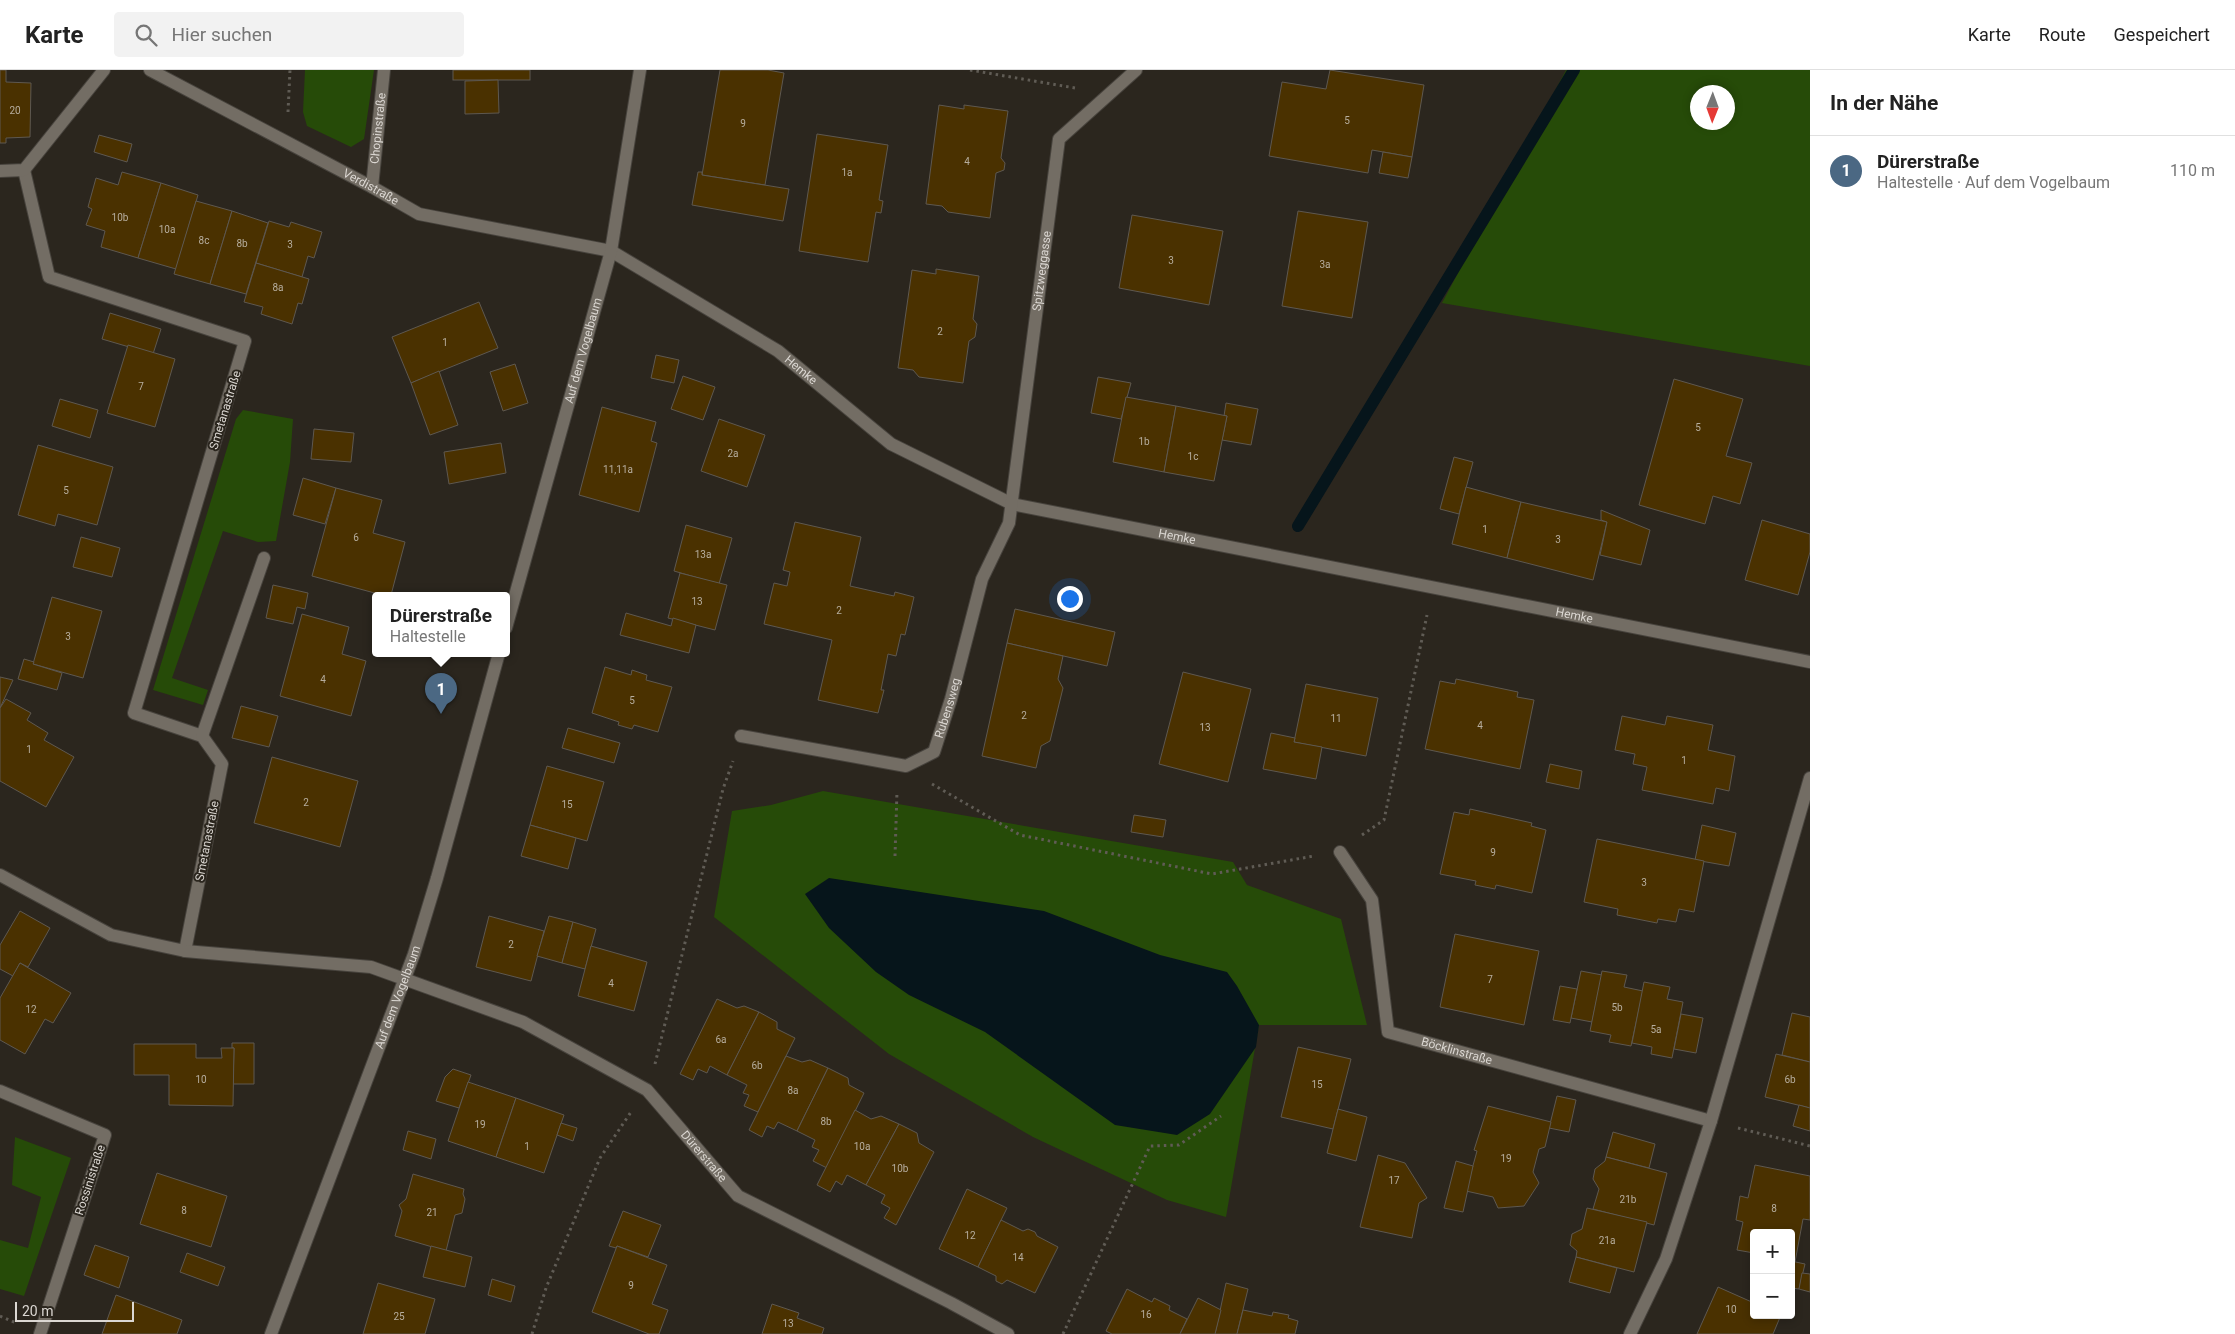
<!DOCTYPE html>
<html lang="de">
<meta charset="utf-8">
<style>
body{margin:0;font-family:Roboto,sans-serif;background:#f2f2f2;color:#222}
.controls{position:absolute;right:15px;bottom:15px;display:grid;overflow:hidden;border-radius:5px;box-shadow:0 2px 8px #0003}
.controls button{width:45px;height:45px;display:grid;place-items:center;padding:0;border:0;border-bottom:1px solid #e0e0e0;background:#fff;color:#222;font:25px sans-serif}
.compass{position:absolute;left:1690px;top:15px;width:45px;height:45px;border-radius:50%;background:#fff;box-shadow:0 2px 8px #0003;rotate:181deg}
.scale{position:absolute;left:15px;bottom:12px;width:119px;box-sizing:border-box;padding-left:5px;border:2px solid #dbd7d2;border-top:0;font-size:14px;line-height:18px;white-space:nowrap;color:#dbd7d2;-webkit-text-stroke:4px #2b261e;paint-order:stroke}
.you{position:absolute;left:1069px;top:528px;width:18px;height:18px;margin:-12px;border:4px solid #fff;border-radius:50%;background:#1a73e8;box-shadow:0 0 0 8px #1a73e833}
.badge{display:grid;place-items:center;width:32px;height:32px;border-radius:50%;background:#4b6883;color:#fff;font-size:16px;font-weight:700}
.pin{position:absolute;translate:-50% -41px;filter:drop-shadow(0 1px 2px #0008)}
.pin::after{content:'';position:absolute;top:26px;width:18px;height:15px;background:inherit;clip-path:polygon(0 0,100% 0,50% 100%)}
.popup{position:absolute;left:372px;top:522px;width:138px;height:65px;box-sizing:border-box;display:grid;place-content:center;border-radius:5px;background:#fff;filter:drop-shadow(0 1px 4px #0005);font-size:16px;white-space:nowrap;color:#767676}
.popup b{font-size:19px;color:#222}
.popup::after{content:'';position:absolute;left:50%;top:100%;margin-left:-10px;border:10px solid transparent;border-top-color:#fff}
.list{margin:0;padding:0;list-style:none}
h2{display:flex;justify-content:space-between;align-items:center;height:65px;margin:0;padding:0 20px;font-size:21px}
h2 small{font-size:16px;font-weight:400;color:#767676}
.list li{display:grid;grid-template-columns:32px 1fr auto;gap:15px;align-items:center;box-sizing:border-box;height:70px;padding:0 20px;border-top:1px solid #e0e0e0}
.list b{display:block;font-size:19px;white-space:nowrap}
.list p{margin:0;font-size:16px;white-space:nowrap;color:#767676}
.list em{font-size:16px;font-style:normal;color:#767676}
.icon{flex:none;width:28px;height:28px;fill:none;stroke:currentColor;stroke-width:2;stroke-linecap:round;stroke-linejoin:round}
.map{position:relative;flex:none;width:1810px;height:1264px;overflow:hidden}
header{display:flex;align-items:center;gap:30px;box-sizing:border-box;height:70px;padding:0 25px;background:#fff;border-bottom:1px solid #e0e0e0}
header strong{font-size:24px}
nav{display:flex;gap:28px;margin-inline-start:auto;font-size:18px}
.search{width:350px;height:45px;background:#f2f2f2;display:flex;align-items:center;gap:12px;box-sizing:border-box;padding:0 18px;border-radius:5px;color:#767676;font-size:19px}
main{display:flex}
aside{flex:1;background:#fff}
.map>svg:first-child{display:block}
.green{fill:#264b08;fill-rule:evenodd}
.water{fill:#06151b}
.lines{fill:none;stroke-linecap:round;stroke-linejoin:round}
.stream{stroke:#06151b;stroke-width:12}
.building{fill:#4a3100;stroke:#5e5850}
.minor-casing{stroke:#47433d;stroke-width:14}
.path{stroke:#605c55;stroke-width:3;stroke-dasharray:2.5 4;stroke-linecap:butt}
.minor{stroke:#736d64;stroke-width:12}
.labels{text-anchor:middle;stroke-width:4;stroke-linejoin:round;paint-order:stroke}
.number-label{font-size:10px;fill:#b7ae9e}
.street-label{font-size:12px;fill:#dbd7d2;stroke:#2b261e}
</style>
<header>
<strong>Karte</strong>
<div class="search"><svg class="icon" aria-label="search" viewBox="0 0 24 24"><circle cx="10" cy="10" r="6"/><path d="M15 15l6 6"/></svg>Hier suchen</div>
<nav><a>Karte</a><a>Route</a><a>Gespeichert</a></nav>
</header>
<main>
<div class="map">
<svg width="1810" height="1264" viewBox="0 0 1810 1264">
<rect width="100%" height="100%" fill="#2b261e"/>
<g class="green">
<polygon points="305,0 374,0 364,69 351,77 307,56 303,42"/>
<path d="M1566,0h244v296l-368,-63zM1698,22h30v30h-30z"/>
<polygon points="243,340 293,349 290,392 276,471 258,472 223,461 172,608 208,620 203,635 153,620 236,349"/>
<polygon points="823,721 1233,792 1247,815 1341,849 1367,955 1259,955 1226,1147 1167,1130 1033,1067 889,984 714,847 732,741 771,735"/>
<polygon points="15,1067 71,1088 24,1226 0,1219 0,1170 28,1178 41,1127 12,1115"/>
</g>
<polygon class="water" points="829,808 1044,841 1160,885 1227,902 1237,916 1259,955 1256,977 1210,1044 1177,1065 1115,1055 985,962 909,925 876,902 829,858 805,824"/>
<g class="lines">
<polyline class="stream" points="1298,456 1574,0"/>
</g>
<g class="building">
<polygon points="0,0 6,0 6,12 31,13 30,67 6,68 6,73 0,73"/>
<rect x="453" y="0" width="77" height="10"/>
<polygon points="720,0 768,0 784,3 765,115 702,105"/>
<polygon points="1330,0 1424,15 1412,87 1372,80 1368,103 1269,86 1282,12 1326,19"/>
<polygon points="498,10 499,43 465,44 465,11"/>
<polygon points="939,35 964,39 964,35 1008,41 1001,88 1005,93 1004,100 996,103 990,148 948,142 942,136 926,134"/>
<polygon points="817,64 888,75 879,130 883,131 881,143 876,142 868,192 799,181"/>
<polygon points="99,65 132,74 127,92 94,82"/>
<polygon points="1383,82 1412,87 1408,108 1379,103"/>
<polygon points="122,102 161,113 138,188 101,177 105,161 86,155 92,139 88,137 96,108 118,115"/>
<polygon points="698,102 702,102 702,105 789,119 783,151 692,135"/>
<polygon points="161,113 198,125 176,199 138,188"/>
<polygon points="196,131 232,141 210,214 174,204"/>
<polygon points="232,141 268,153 246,224 210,214"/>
<polygon points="1298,141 1368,152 1352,248 1282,236"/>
<polygon points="1132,145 1223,161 1209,235 1119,218"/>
<polygon points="269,151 289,157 291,152 322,162 314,188 308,186 302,207 256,193"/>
<polygon points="256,193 309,209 302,234 298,233 292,254 261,244 263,237 244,232"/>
<polygon points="936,199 979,206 973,249 977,254 975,267 969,271 963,313 919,307 913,300 898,298 912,200 936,204"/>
<polygon points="479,232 498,278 411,313 392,267"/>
<polygon points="110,243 161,259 153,284 102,269"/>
<polygon points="128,275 175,289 155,357 107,343"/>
<polygon points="656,285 679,290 674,313 651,308"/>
<polygon points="515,294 528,333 503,341 490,302"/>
<polygon points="439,301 458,355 430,365 411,313"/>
<polygon points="683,306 715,317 703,350 671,339"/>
<polygon points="1098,307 1131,313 1121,349 1091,343"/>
<polygon points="1674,309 1743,329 1726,386 1752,393 1740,434 1713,426 1705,454 1639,435"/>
<polygon points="1126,327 1176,336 1164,402 1113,392"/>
<polygon points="60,329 98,340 90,368 52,356"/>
<polygon points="1226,333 1258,339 1251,375 1222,370 1227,346 1224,346"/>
<polygon points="1176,336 1227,346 1214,411 1164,402"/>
<polygon points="602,337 656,352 651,371 657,373 639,442 579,425"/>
<polygon points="719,349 765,365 747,417 701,401"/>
<polygon points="314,359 354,363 351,392 311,389"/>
<polygon points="501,373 506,403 449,414 444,382"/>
<polygon points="38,375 113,397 97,455 58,444 55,456 18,445"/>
<polygon points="1454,387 1473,392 1459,444 1440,439"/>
<polygon points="303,408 336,418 325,454 293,445"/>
<polygon points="1466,417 1521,432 1507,488 1452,474"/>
<polygon points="336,418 382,430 373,463 405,472 391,525 382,525 312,506"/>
<polygon points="1521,432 1607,452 1593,510 1507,488"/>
<polygon points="1601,440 1650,460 1641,495 1600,485 1607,452 1601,450"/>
<polygon points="1762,450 1810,464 1810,482 1798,525 1745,510"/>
<polygon points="795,452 861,467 850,516 894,526 895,522 914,527 905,565 901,564 896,586 888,584 881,620 884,620 878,643 818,630 832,570 764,554 774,513 787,516 790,502 783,500"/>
<polygon points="686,455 732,468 719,514 674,501"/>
<polygon points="81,467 120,478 112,507 73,497"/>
<polygon points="680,503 727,515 715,560 668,548"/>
<polygon points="273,515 308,523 305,539 297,537 293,554 266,548"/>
<polygon points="52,527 102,541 83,608 33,594"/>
<polygon points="1015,539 1115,562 1107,596 1007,573"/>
<polygon points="626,543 671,556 673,548 696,555 689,583 620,565"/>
<polygon points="302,544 349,557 342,584 366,591 351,646 280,626"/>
<polygon points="1007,573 1063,586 1058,609 1063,618 1050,671 1041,676 1036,698 982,686"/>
<polygon points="24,589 34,592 33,594 62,603 57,620 18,609"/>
<polygon points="605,597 631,605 632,600 647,605 646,610 672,617 658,662 634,655 632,659 618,655 619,652 592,643"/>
<polygon points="1183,602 1251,619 1228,712 1159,694"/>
<polygon points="0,607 13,610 0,638"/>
<polygon points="1456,609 1518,622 1517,627 1534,630 1520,699 1425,679 1440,611 1455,614"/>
<polygon points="1306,614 1378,628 1366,686 1294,672"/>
<polygon points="6,629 31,643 27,650 48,663 44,670 74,687 46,737 0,711 0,638"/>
<polygon points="241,636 278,646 269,677 232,668"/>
<polygon points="1622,646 1665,655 1667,646 1713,655 1708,680 1735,686 1729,721 1716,718 1713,734 1642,720 1647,697 1633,694 1635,684 1615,680"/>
<polygon points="568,658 620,673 614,693 562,678"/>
<polygon points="1271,663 1295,668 1294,672 1322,677 1316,709 1263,699"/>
<polygon points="272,687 358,711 340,777 254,753"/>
<polygon points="1550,694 1582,701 1579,719 1546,712"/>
<polygon points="547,696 604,712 587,771 530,755"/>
<polygon points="1470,739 1532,753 1531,756 1546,760 1532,823 1496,815 1495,819 1475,815 1476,811 1440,804 1454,742 1469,745"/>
<polygon points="1134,745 1166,750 1163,767 1131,762"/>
<polygon points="530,755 576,768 568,799 521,786"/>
<polygon points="1702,755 1736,763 1729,796 1695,790"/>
<polygon points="1597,769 1704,791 1694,842 1679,839 1676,852 1658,849 1657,853 1617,845 1618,839 1584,832"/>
<polygon points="20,841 50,858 28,897 20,893 13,906 0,899 0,875"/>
<polygon points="489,846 544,861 531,911 476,897"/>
<polygon points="549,846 573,852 562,893 537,886"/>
<polygon points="573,852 596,859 585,899 562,893"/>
<polygon points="1455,864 1539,881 1524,955 1440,937"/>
<polygon points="591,876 647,892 634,941 578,926"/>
<polygon points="20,893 71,923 53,953 45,949 25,984 0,970 0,928"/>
<polygon points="1581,901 1602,905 1592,952 1571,948"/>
<polygon points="1602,901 1627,905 1624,917 1643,921 1631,976 1609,972 1611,965 1590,961"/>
<polygon points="1644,912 1670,917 1667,929 1683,932 1672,988 1651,984 1652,977 1632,973"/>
<polygon points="1560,916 1577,919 1570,953 1553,950"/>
<polygon points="717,929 737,938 744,936 759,942 727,1005 710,996 707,1003 698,999 693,1010 680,1004"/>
<polygon points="759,942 777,952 777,959 795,968 758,1042 744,1036 749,1025 743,1023 747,1015 727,1005"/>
<polygon points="1792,943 1810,947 1810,992 1782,985"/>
<polygon points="1681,944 1703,948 1696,983 1674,979"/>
<polygon points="232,973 254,973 254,1014 233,1014 234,978 232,978"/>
<polygon points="134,974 196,974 196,988 222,988 221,978 234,978 233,1036 169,1035 169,1005 134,1005"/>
<polygon points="1298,977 1351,989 1333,1059 1281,1047"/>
<polygon points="1776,984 1810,992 1810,1038 1765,1027"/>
<polygon points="786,986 802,992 810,990 828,998 797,1061 778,1052 774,1059 767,1056 762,1067 749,1060"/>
<polygon points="828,998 848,1008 849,1015 864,1023 827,1098 813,1091 819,1080 812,1077 815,1070 797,1061"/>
<polygon points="453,999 471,1005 459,1038 436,1031 445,1007"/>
<polygon points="468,1012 516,1028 496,1087 448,1071"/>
<polygon points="1557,1026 1576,1030 1569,1062 1549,1058"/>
<polygon points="516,1028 564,1045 544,1103 496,1087"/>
<polygon points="1799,1035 1810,1038 1810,1061 1793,1056"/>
<polygon points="1488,1036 1551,1052 1545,1077 1539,1079 1533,1102 1539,1113 1524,1136 1498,1138 1493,1127 1466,1121 1477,1081 1474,1080"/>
<polygon points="1338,1039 1367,1047 1356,1091 1327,1083"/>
<polygon points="855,1040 871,1049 881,1046 899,1054 866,1115 847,1105 842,1115 836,1111 830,1122 817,1115"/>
<polygon points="561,1053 577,1058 573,1071 557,1065"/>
<polygon points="899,1054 917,1063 919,1073 934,1082 896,1155 884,1148 890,1138 881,1133 885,1125 866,1115"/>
<polygon points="408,1061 436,1069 431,1089 403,1080"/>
<polygon points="1613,1062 1655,1074 1649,1098 1606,1087"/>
<polygon points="1378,1085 1405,1093 1427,1128 1419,1133 1412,1168 1360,1157"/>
<polygon points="1606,1087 1667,1103 1654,1155 1593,1139 1599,1119 1593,1109 1595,1099 1605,1091"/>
<polygon points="1456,1091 1473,1096 1463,1142 1444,1138"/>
<polygon points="1755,1095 1810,1106 1810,1150 1803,1149 1795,1192 1791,1191 1791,1163 1754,1163 1754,1183 1737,1180 1743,1152 1736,1150 1740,1126 1748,1128"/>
<polygon points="157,1103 227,1126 211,1177 140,1154"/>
<polygon points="413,1104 464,1119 463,1124 465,1129 462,1143 455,1145 446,1181 395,1166 402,1141 399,1135 406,1129"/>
<polygon points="967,1119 1007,1138 978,1197 939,1179"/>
<polygon points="1587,1138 1647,1152 1634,1202 1576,1187 1577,1181 1570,1175 1572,1164 1582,1159"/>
<polygon points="623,1141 661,1155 648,1187 617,1176 616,1178 609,1176"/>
<polygon points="1001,1150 1023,1161 1028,1159 1035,1162 1037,1166 1058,1177 1035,1223 1007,1210 1002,1214 996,1211 996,1206 978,1197"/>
<polygon points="95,1175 129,1187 119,1218 84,1205"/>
<polygon points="431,1176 472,1187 465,1217 423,1207"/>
<polygon points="617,1176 667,1195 652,1234 668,1240 659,1264 649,1264 592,1242"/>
<polygon points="187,1183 225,1197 218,1216 180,1202"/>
<polygon points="1576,1187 1617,1198 1610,1223 1569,1212"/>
<polygon points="1791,1191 1805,1194 1799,1219 1791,1218"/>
<polygon points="1802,1203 1810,1204 1810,1222 1799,1219"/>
<polygon points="492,1209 515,1216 511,1232 488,1225"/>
<polygon points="378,1213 435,1229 425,1264 363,1264"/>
<polygon points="1226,1213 1248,1219 1237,1264 1215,1264"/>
<polygon points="1718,1217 1754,1233 1754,1245 1781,1245 1773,1264 1697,1264"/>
<polygon points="1127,1219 1152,1232 1154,1228 1170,1236 1169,1240 1187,1249 1180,1264 1112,1264 1106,1261"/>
<polygon points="116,1225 182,1250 177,1264 102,1264"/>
<polygon points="1198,1228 1221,1240 1215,1264 1180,1264"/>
<polygon points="772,1234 799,1243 797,1248 824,1258 822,1264 762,1264"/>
<polygon points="1243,1240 1272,1246 1273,1242 1289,1245 1288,1248 1298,1251 1295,1264 1237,1264"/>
</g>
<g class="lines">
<defs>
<g id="minor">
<path id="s1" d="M150,0l222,117 47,27 192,37 167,100 113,93 121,60 798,158"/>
<polyline points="24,100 49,207 245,271 134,643 202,666 222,694 185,881"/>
<polyline points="0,101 24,100 104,0"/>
<path id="s2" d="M372,117l12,-117"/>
<path id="s3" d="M506,558l105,-377 29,-181"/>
<polyline points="202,666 264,488"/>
<path id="s4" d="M741,666l165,30 28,-14 17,-53 31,-120 27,-56 50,-384 77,-69"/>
<path id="s5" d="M1340,782l32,48 16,132 323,89"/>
<path id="s6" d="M0,805l111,60 74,16 186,16 152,55 124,68 91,106 213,107 57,31"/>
<polyline points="0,1021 105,1065 40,1264"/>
<path id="s7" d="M271,1264l143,-380 23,-76 62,-225"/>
<polyline points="1630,1264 1666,1189 1711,1051 1810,708"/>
</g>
</defs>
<use href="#minor" class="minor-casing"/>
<g class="path">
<polyline points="970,0 1075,18"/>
<polyline points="288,42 290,0"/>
<polyline points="932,714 1020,765 1212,804 1314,786"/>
<polyline points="1362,765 1384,750 1427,545"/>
<polyline points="895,786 897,721"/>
<polyline points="655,994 723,719 733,691"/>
<polyline points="1738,1058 1810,1076"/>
<polyline points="0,1246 16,1253"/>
<polyline points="532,1264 546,1218 600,1088 631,1042"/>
<polyline points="1063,1264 1150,1076 1179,1075 1221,1046"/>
</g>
<use href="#minor" class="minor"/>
</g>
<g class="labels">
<g class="number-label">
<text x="15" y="44">20</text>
<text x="1347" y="54">5</text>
<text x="743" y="57">9</text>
<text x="967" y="95">4</text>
<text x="847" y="106">1a</text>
<text x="120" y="151">10b</text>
<text x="167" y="163">10a</text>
<text x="204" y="174">8c</text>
<text x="242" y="177">8b</text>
<text x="290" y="178">3</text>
<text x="1171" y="194">3</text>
<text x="1325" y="198">3a</text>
<text x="278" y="221">8a</text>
<text x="940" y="265">2</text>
<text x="445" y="276">1</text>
<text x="141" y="320">7</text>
<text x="1698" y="361">5</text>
<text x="1144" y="375">1b</text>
<text x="733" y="387">2a</text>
<text x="1193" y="390">1c</text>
<text x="618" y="403">11,11a</text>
<text x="66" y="424">5</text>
<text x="1485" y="463">1</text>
<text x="356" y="471">6</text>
<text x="1558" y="473">3</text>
<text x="703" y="488">13a</text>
<text x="697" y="535">13</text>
<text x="839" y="544">2</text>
<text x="68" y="570">3</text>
<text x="323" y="613">4</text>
<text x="632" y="634">5</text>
<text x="1024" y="649">2</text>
<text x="1336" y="652">11</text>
<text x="1480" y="659">4</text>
<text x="1205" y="661">13</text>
<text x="29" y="683">1</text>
<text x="1684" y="694">1</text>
<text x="306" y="736">2</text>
<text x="567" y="738">15</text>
<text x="1493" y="786">9</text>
<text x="1644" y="816">3</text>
<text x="511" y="878">2</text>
<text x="1490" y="913">7</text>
<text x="611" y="917">4</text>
<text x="1617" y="941">5b</text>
<text x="31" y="943">12</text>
<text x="1656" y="963">5a</text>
<text x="721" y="973">6a</text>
<text x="757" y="999">6b</text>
<text x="201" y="1013">10</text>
<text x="1790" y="1013">6b</text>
<text x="1317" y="1018">15</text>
<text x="793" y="1024">8a</text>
<text x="826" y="1055">8b</text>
<text x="480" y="1058">19</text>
<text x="527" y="1080">1</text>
<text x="862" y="1080">10a</text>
<text x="1506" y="1092">19</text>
<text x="900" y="1102">10b</text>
<text x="1394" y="1114">17</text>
<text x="1628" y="1133">21b</text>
<text x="1774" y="1142">8</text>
<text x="184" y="1144">8</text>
<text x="432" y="1146">21</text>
<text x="970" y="1169">12</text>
<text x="1607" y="1174">21a</text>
<text x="1018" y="1191">14</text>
<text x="631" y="1219">9</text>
<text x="1731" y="1243">10</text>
<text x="1146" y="1248">16</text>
<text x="399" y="1250">25</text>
<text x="788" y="1257">13</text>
</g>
<g class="street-label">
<text dy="4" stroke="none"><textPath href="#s2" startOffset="59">Chopinstraße</textPath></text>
<text dy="4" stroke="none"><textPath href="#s1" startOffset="250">Verdistraße</textPath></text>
<text dy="4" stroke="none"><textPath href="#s4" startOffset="695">Spitzweggasse</textPath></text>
<text dy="4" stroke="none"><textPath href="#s3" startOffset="288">Auf dem Vogelbaum</textPath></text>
<text dy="4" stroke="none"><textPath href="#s1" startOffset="725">Hemke</textPath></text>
<text transform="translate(225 340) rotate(-73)" y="4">Smetanastraße</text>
<text dy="4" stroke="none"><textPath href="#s1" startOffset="1145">Hemke</textPath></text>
<text dy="4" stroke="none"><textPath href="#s1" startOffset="1550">Hemke</textPath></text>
<text dy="4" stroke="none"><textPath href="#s4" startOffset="245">Rubensweg</textPath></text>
<text transform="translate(207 771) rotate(-79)" y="4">Smetanastraße</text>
<text dy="4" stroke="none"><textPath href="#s7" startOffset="360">Auf dem Vogelbaum</textPath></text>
<text dy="4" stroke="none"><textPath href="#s5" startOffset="262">Böcklinstraße</textPath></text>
<text dy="4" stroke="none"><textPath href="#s6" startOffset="779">Dürerstraße</textPath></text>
<text transform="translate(90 1110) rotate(-72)" y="4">Rossinistraße</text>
</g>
</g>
</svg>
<div class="controls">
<button>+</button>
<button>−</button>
</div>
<svg class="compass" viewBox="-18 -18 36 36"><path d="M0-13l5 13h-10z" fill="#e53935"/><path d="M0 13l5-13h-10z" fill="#767676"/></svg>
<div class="scale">20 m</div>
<div class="you"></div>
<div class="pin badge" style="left:441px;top:644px">1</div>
<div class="popup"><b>Dürerstraße</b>Haltestelle</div>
</div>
<aside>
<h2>In der Nähe<small></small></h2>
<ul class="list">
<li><span class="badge">1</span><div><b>Dürerstraße</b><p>Haltestelle · Auf dem Vogelbaum</p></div><em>110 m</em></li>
</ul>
</aside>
</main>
